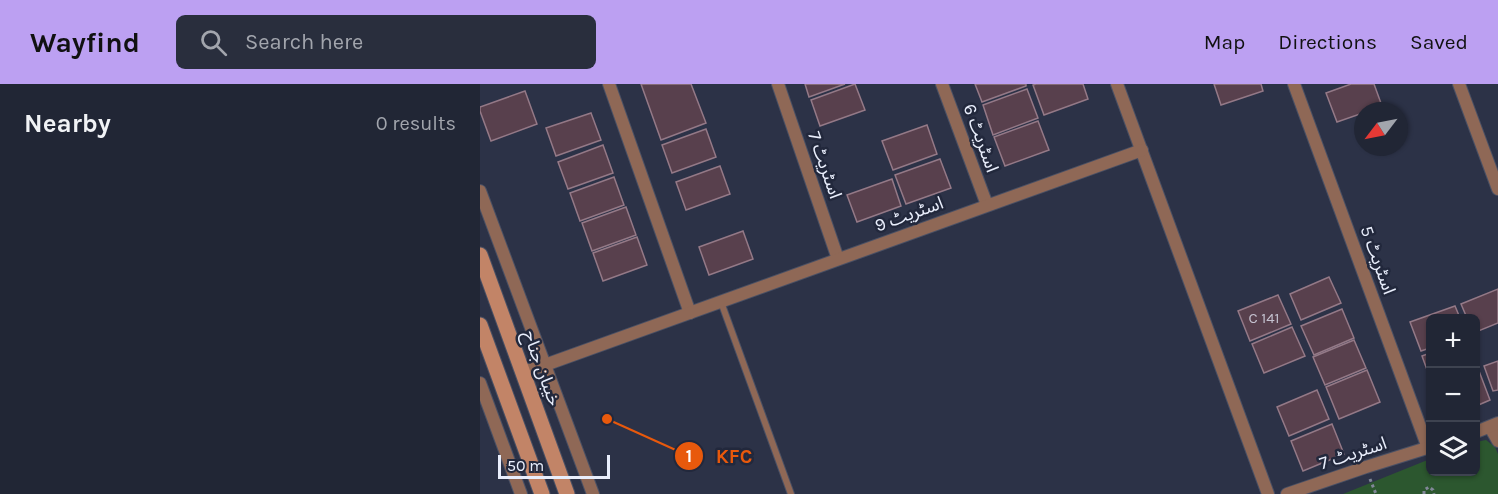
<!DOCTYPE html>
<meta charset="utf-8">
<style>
body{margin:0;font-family:Karla,"Noto Sans Arabic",sans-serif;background:#292e3d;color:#f1f3f6}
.controls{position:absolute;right:18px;bottom:18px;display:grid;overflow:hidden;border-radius:9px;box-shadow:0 2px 4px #0004}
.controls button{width:54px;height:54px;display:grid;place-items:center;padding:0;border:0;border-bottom:2px solid #3e4350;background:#212635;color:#f1f3f6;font:30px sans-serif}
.compass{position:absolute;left:874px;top:18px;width:54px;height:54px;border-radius:50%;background:#212635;box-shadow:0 2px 4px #0004;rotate:238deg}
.scale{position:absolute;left:18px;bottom:15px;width:112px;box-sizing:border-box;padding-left:6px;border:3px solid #e9eefc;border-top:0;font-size:16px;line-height:21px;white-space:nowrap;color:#e9eefc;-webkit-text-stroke:4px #22283c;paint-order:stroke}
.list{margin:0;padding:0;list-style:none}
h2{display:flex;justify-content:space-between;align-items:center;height:78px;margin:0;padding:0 24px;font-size:26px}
h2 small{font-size:20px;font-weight:400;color:#a2a5ad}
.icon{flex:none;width:33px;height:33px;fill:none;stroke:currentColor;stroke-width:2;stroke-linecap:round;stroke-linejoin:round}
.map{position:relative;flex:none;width:1018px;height:410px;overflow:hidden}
header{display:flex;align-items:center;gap:36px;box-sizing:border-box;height:84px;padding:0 30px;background:#bca0f2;color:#111}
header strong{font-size:28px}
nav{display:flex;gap:33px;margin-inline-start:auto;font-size:21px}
.search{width:420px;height:54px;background:#292e3d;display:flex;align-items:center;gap:15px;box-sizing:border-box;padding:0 21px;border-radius:9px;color:#a2a5ad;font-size:22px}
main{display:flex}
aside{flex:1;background:#212635}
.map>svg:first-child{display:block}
.green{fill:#2c572f}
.building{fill:#58404d;stroke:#947987;stroke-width:1.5}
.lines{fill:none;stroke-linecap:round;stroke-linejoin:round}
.service-casing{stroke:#4a5064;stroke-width:8}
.minor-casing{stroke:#4a5064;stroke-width:14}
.secondary-casing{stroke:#4a5064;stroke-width:17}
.path{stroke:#818798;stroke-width:3;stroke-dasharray:3 3;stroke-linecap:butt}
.service{stroke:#8f6856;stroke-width:6}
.minor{stroke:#8f6856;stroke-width:12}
.secondary{stroke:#c28467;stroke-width:15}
.labels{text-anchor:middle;stroke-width:5;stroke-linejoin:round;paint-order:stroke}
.number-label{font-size:15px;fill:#c5c2d0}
.street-label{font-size:18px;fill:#e9eefc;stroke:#22283c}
.leader{fill:none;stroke:#e8590c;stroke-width:2}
.callout-dot{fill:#e8590c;stroke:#22283c;stroke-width:2}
.mark-label{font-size:18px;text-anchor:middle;font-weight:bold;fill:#fff}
.callout-label{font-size:20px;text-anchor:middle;font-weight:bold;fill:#e8590c;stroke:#22283c;stroke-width:5;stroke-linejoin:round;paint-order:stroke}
</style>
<header>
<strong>Wayfind</strong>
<div class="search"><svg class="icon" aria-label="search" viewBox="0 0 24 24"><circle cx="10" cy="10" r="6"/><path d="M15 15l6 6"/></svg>Search here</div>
<nav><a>Map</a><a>Directions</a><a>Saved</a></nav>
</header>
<main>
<aside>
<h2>Nearby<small>0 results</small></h2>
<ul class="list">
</ul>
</aside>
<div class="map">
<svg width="1018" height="410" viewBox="0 0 1018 410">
<rect width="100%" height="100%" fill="#2c3247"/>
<polygon class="green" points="1006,356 1015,363 1018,370 1018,410 863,410 950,375 950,388 996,388 996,358"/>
<g class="building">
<polygon points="161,0 211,0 226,39 181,56"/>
<polygon points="325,0 365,0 329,13"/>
<polygon points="375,0 385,26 340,42 331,16"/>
<polygon points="495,0 546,0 546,2 502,18"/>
<polygon points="556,0 603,0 608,15 564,31 553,1"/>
<polygon points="734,0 781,0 783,7 741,21"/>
<polygon points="871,0 894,0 902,22 888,27 883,27 883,29 857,38 846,9"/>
<polygon points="547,5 558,34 513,51 503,21"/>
<polygon points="45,7 57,40 11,57 0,27 0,23"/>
<polygon points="111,29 121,56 76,72 66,44"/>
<polygon points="558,37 569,66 525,82 514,53"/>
<polygon points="447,41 457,70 413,86 402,57"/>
<polygon points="226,45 236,73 192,89 182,61"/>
<polygon points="123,61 133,89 88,105 78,78"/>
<polygon points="460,75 471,104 426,120 415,91"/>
<polygon points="240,82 250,110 206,126 196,98"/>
<polygon points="134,93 144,121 100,137 90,109"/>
<polygon points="412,95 421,122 377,138 367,111"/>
<polygon points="146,123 156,151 112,167 102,139"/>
<polygon points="263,147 273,175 229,191 219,163"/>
<polygon points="157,153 167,181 123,197 113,169"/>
<polygon points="849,193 861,219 821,236 810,210"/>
<polygon points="1018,205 1018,239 996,248 996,234 987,234 981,220"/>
<polygon points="798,211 811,240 770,257 758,227"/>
<polygon points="975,222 980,234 950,234 950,264 941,267 930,238"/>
<polygon points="862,225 874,254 834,271 821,242"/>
<polygon points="812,243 825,272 784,289 772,260"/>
<polygon points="874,256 886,284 845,301 833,273"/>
<polygon points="950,269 950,294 942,272"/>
<polygon points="1018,277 1018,306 1013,307 1004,282"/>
<polygon points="887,286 900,318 859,335 846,303"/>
<polygon points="999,287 1010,316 996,322 996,289"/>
<polygon points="837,306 849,335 809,352 797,323"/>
<polygon points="852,340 864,370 823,387 811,357"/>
</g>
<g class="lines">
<defs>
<polyline id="service" points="241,218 311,410"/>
<g id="minor">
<polyline points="129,0 210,229"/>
<polyline points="298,0 358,175"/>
<polyline points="462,0 507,121"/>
<polyline points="637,0 788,410"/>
<polyline points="814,0 948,364"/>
<polyline points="979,0 1018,105"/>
<polyline points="0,107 113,410"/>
<polyline points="43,288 65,281 662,66"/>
<polyline points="0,299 41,410"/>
<polyline points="1010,343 1018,357"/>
<polyline points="996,348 1018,339"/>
<polyline points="807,410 886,383 950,363"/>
</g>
<g id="secondary">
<polyline points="0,171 87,410"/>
<polyline points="0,241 62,410"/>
</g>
</defs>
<use href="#service" class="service-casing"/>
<use href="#minor" class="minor-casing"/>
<use href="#secondary" class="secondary-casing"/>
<g class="path">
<polyline points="890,395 896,410"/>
<polyline points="944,410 944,406 949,403 953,406 954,410"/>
</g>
<use href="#service" class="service"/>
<use href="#minor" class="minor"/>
<use href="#secondary" class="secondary"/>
</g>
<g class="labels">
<g class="number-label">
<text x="784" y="239">C 141</text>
</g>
<g class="street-label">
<text transform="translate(501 54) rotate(70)" y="6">اسٹریٹ 6</text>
<text transform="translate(345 81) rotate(71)" y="6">اسٹریٹ 7</text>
<text transform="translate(429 130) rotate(-20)" y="6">اسٹریٹ 9</text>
<text transform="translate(898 176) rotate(70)" y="6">اسٹریٹ 5</text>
<text transform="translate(62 284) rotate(70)" y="6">خیبان جناح</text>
<text transform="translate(873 369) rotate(-18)" y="6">اسٹریٹ 7</text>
</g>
</g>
<path class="leader" d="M127 335L209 372"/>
<g class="callout-dot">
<circle cx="127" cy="335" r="6"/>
<circle cx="209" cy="372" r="15"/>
</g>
<g class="mark-label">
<text x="209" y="378">1</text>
</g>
<g class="callout-label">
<text x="254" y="379">KFC</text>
</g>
</svg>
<div class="controls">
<button>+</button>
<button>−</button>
<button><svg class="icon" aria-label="layers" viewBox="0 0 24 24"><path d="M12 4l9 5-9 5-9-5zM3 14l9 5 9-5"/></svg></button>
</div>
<svg class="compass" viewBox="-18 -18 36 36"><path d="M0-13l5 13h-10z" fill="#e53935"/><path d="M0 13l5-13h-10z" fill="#a2a5ad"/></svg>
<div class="scale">50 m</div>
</div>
</main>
